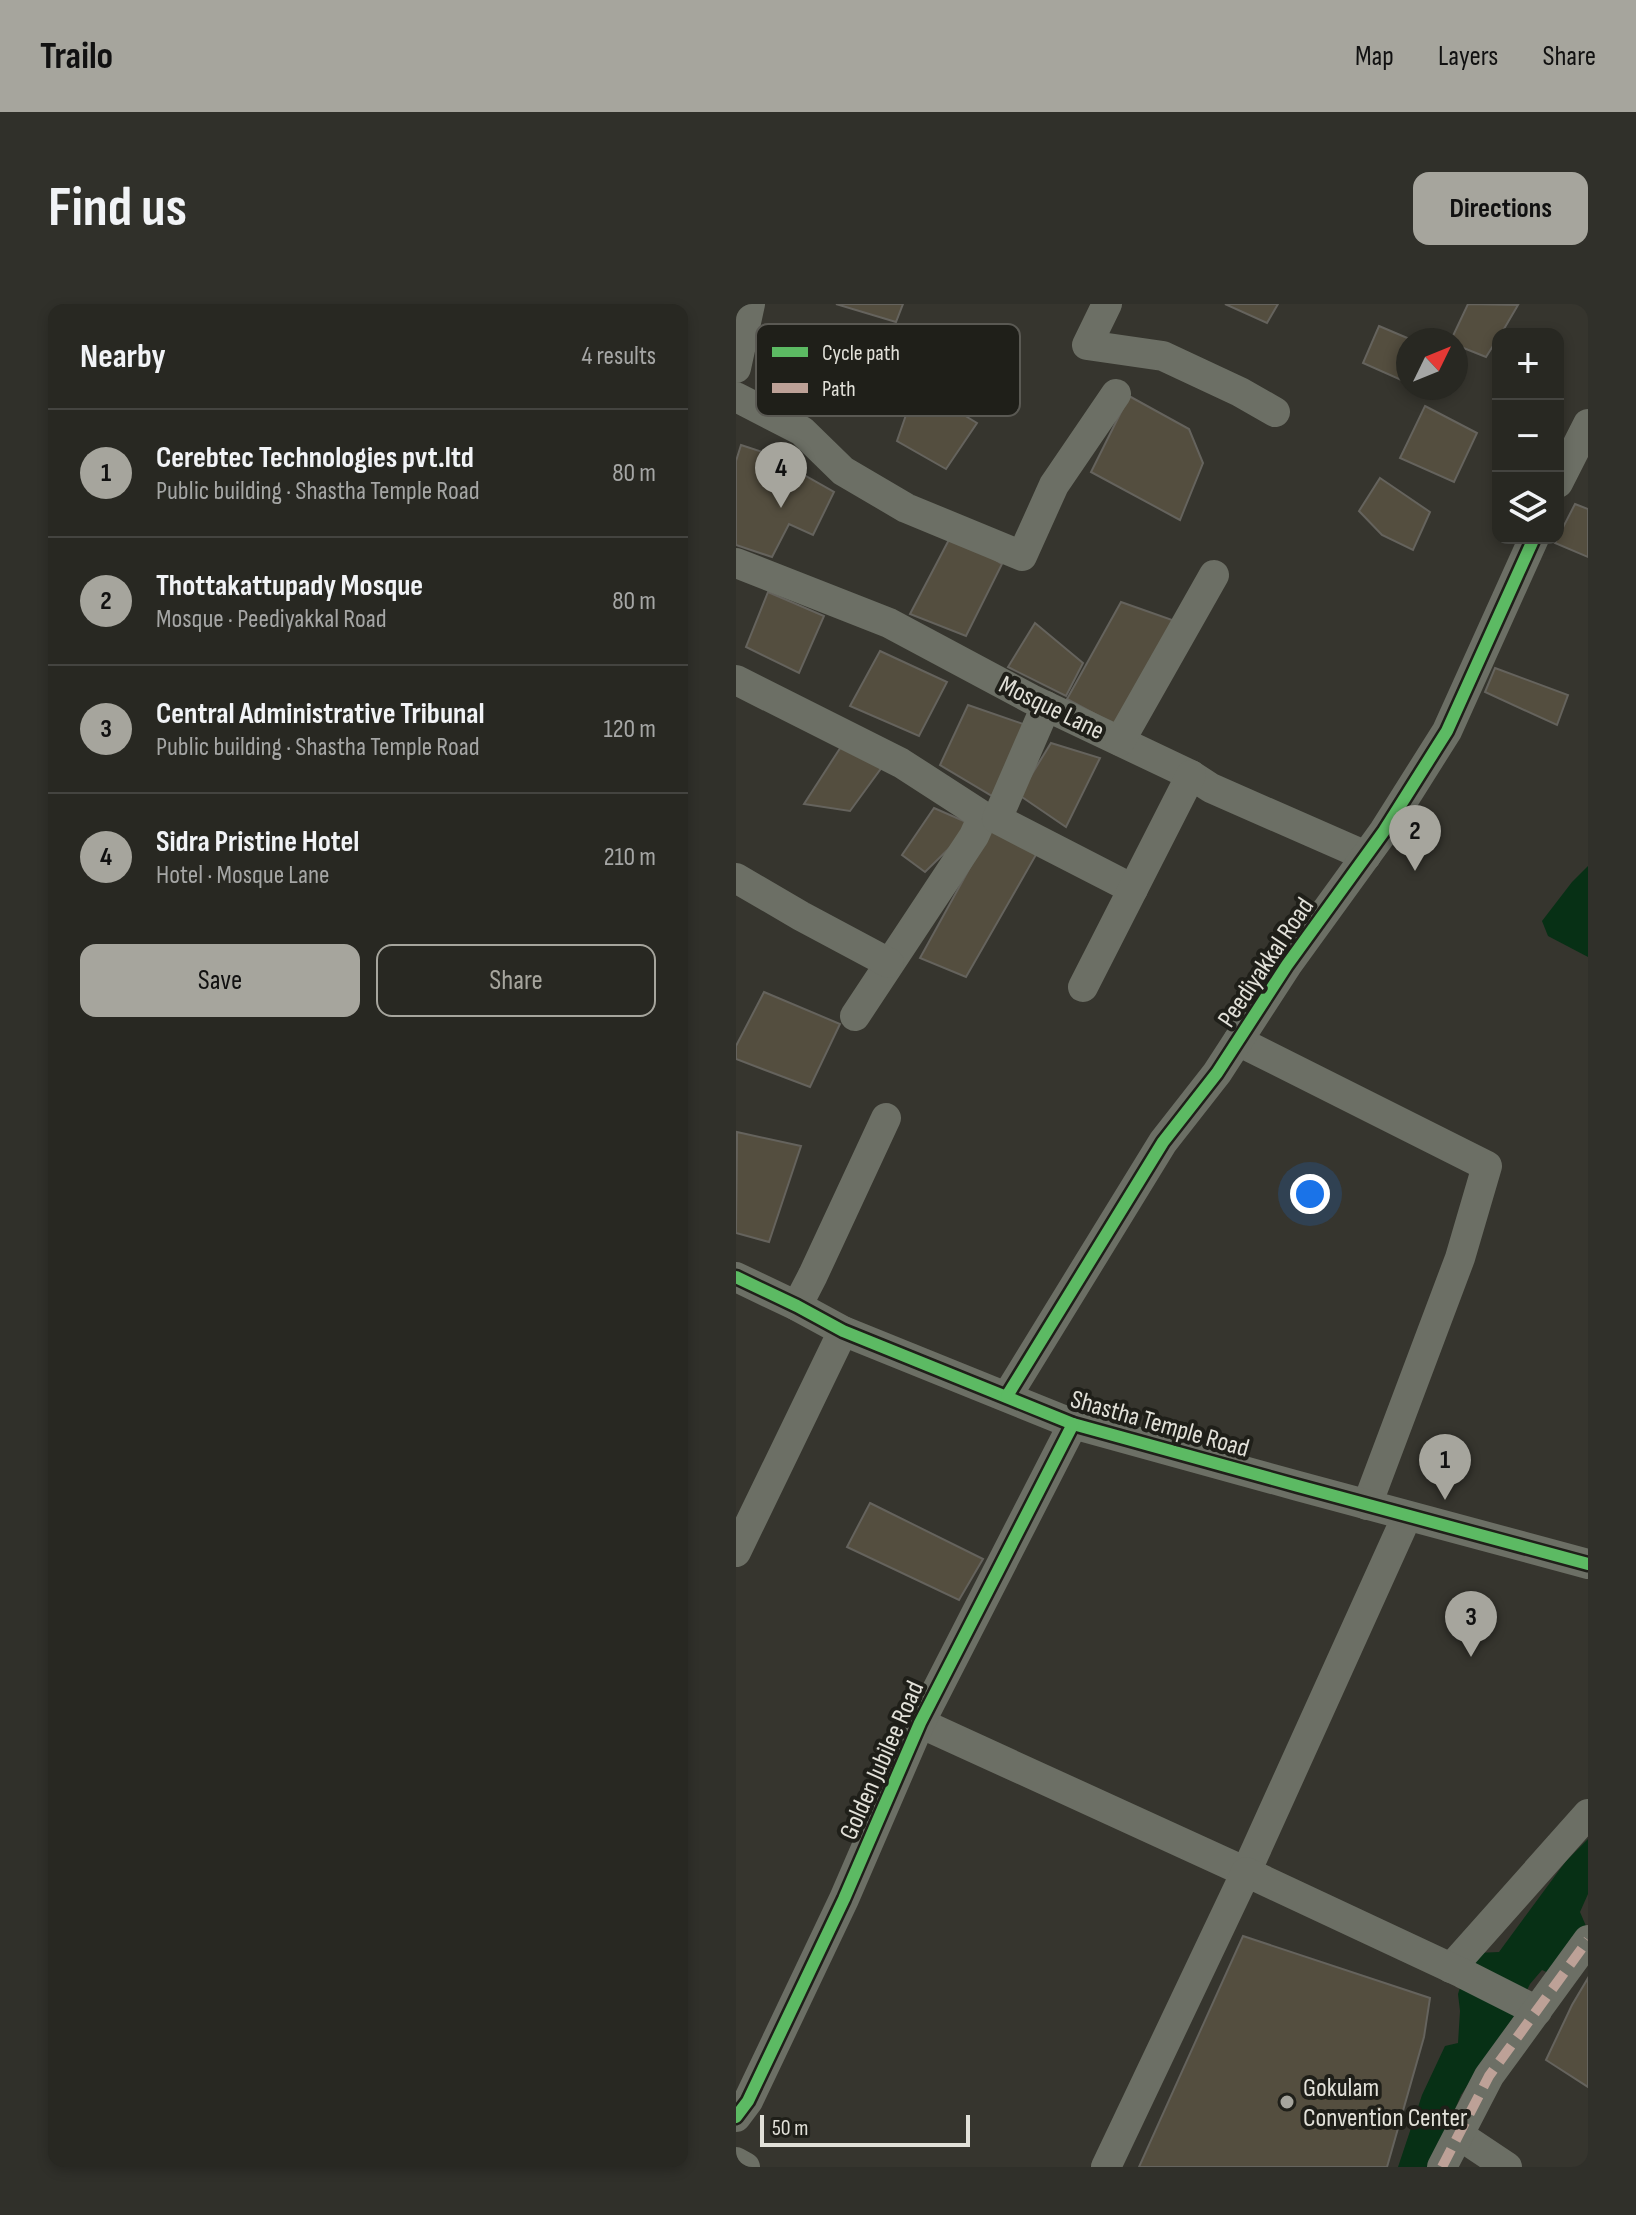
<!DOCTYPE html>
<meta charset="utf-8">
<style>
body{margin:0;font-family:"Sofia Sans Condensed",sans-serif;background:#30302a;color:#f1f3f6}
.controls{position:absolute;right:24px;top:24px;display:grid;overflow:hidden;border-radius:16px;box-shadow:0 4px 12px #0003}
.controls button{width:72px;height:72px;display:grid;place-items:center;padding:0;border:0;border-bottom:2px solid #444440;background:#282822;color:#f1f3f6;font:40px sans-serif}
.compass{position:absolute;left:660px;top:24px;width:72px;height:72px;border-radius:50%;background:#282822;box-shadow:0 4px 12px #0003;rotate:47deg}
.scale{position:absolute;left:24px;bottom:20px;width:210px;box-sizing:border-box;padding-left:8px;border:4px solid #e2e1d9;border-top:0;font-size:22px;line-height:28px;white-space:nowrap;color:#e2e1d9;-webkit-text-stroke:6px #1f1f19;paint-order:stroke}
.you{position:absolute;left:574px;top:890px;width:28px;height:28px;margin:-20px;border:6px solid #fff;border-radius:50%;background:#1a73e8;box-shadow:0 0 0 12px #1a73e833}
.badge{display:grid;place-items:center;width:52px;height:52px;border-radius:50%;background:#a6a59d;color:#111;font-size:26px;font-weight:700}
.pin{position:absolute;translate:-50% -66px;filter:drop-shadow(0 2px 4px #0008)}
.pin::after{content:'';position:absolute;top:42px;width:28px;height:24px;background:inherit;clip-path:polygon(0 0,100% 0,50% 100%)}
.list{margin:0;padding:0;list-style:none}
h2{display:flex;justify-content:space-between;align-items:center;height:104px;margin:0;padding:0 32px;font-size:34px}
h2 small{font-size:26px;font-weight:400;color:#a5a6a5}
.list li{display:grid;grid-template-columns:52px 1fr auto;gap:24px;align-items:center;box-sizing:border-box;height:128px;padding:0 32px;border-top:2px solid #444440}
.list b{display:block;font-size:30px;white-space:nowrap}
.list p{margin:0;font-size:26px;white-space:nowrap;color:#a5a6a5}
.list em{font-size:26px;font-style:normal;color:#a5a6a5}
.actions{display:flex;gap:16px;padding:24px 32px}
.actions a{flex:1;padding:18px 0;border:2px solid #a6a59d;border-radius:16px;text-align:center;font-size:28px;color:#a6a59d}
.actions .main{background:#a6a59d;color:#111}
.icon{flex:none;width:44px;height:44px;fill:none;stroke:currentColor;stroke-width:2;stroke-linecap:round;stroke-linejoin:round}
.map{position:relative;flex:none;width:852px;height:1863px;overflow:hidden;border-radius:16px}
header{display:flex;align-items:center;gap:48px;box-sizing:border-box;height:112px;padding:0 40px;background:#a6a59d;color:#111}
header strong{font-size:38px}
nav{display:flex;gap:44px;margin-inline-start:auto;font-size:28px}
.intro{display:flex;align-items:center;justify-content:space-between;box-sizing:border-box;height:192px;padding:0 48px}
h1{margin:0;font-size:56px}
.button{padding:20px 36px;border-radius:16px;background:#a6a59d;color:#111;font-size:28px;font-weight:700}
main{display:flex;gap:48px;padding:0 48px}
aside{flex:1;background:#282822;border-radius:16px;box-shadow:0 4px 12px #0003}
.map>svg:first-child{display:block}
.water{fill:#073015}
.building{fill:#544e3f;stroke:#65635d;stroke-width:2}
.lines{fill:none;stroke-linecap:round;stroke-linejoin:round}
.minor{stroke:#6c6f65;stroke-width:30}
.quiet{stroke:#bda197;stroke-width:10;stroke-dasharray:20 10;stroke-linecap:butt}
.cycleway-casing{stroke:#1f1f19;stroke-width:17}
.cycleway{stroke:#5cba63;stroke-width:12}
.poi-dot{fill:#a6a59d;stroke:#1f1f19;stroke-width:3}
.labels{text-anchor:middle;stroke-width:8;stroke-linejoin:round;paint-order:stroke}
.street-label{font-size:26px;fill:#e2e1d9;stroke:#1f1f19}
.poi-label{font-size:26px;fill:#e2e1d9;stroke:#1f1f19;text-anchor:start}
.key{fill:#1f1f19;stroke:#5a5953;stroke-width:2}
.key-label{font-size:22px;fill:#e2e1d9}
</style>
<header>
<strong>Trailo</strong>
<nav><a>Map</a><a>Layers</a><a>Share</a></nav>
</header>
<div class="intro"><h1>Find us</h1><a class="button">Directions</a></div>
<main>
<aside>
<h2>Nearby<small>4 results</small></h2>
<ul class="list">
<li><span class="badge">1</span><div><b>Cerebtec Technologies pvt.ltd</b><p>Public building · Shastha Temple Road</p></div><em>80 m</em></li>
<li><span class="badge">2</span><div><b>Thottakattupady Mosque</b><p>Mosque · Peediyakkal Road</p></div><em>80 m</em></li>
<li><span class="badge">3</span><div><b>Central Administrative Tribunal</b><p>Public building · Shastha Temple Road</p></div><em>120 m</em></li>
<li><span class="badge">4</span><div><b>Sidra Pristine Hotel</b><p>Hotel · Mosque Lane</p></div><em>210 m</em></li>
</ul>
<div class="actions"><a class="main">Save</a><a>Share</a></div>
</aside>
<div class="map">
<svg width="852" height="1863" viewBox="0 0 852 1863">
<rect width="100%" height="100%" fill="#36352e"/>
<g class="water">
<polygon points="852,562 852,653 812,632 806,617 836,578"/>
<polygon points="852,1535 852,1590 844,1608 850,1622 815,1670 806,1666 794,1680 777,1714 725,1791 695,1863 662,1863 686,1791 709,1742 722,1739 724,1707 722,1690 733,1655 740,1649 763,1648 830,1557"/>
</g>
<g class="building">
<polygon points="100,0 167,0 160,18"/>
<polygon points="489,0 542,0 531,19"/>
<polygon points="732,0 782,1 765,30 762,30 762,34 750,53 720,41 720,36 715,36"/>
<polygon points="643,22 676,36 672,36 672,79 627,59"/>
<polygon points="180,82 241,119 210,165 161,137"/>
<polygon points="393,92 453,125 467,159 444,216 355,168"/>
<polygon points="689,102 741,129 718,178 664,154"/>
<polygon points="5,141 66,161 63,168 98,188 77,231 53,220 36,253 0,241 0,157"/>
<polygon points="644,174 694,208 677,246 646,231 623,207"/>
<polygon points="839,200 852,205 852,253 819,239"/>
<polygon points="216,230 266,260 230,332 174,310"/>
<polygon points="32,288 88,312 63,369 10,343"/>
<polygon points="385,298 439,317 381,422 331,395"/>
<polygon points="299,319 347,359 330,392 272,363"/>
<polygon points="144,347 211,378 183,432 114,402"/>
<polygon points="759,364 832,391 821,421 749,388"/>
<polygon points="232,401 290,421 256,492 204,461"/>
<polygon points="110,435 149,459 114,507 68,500"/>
<polygon points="315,439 364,454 330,523 283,491"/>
<polygon points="198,504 237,521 189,568 166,551"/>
<polygon points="259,518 305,542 230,673 184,654"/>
<polygon points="28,688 104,720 74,783 0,755 0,742"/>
<polygon points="1,828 65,842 33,938 0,929"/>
<polygon points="134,1199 247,1255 223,1296 111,1243"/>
<polygon points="507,1632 694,1694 688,1733 651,1863 403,1863"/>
<polygon points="852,1674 852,1783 810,1756 836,1701"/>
</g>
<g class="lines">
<g class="minor">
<polyline points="371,0 351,41 427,52 504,88 539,108"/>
<polyline points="0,64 14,0"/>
<polyline points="0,93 66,127 107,167 170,204 286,252 318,181 380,90"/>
<polyline points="822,179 852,120"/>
<polyline points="0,259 153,319 295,395 455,471 475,484 630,552"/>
<polyline points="0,376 165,459 247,512 238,532 119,712"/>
<polyline points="310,402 261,515 397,585"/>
<polyline points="384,437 478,271"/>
<polyline points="0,574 65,612 153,659"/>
<polyline points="347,683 455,471"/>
<polyline points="502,737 751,862 724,954 631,1201"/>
<polyline points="0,973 61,1002 107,1027 337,1120 562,1182 852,1260"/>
<polyline points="61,1002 77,971 150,814"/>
<polyline points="271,1092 427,838 481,769 551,661 648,527 711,427 798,234"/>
<polyline points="0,1248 107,1027"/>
<polyline points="184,1419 510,1568 671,1212"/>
<polyline points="715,1664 852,1510"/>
<polyline points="0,1813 12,1797 108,1595 184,1419 337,1120"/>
<polyline points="723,1831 771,1863"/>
<polyline points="0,1858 9,1863"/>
<polyline points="370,1863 510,1568 726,1669 801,1707"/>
<polyline points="706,1863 753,1772 852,1636"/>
</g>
<polyline class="quiet" points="706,1863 753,1772 852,1636"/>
<defs>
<g id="cycleway">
<polyline points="0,973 61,1002 107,1027 337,1120 562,1182 852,1260"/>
<polyline points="271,1092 427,838 481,769 551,661 648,527 711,427 798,234"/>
<polyline points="0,1813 12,1797 108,1595 184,1419 337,1120"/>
</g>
</defs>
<use href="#cycleway" class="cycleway-casing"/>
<use href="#cycleway" class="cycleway"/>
</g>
<circle class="poi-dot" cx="551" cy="1798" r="8"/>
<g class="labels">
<g class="street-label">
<text transform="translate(316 403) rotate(26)" y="9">Mosque Lane</text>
<text transform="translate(529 658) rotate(-56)" y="9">Peediyakkal Road</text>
<text transform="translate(424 1119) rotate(16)" y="9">Shastha Temple Road</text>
<text transform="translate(145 1456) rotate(-66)" y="9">Golden Jubilee Road</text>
</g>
<g class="poi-label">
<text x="567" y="1792">Gokulam<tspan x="567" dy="30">Convention Center</tspan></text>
</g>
</g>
<rect x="20" y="20" width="264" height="92" rx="12" class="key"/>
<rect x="36" y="43" width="36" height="10" fill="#5cba63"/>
<rect x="36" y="79" width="36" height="10" fill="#bda197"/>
<g class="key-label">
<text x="86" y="56">Cycle path</text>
<text x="86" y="92">Path</text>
</g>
</svg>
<div class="controls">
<button>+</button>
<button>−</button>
<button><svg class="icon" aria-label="layers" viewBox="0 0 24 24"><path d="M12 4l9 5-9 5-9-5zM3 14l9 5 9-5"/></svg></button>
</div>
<svg class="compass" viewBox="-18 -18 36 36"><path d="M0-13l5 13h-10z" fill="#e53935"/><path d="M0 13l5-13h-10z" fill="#a5a6a5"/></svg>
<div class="scale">50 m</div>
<div class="you"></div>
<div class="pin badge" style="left:709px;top:1196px">1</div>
<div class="pin badge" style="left:679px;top:567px">2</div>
<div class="pin badge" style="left:735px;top:1353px">3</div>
<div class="pin badge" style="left:45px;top:204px">4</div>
</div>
</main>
